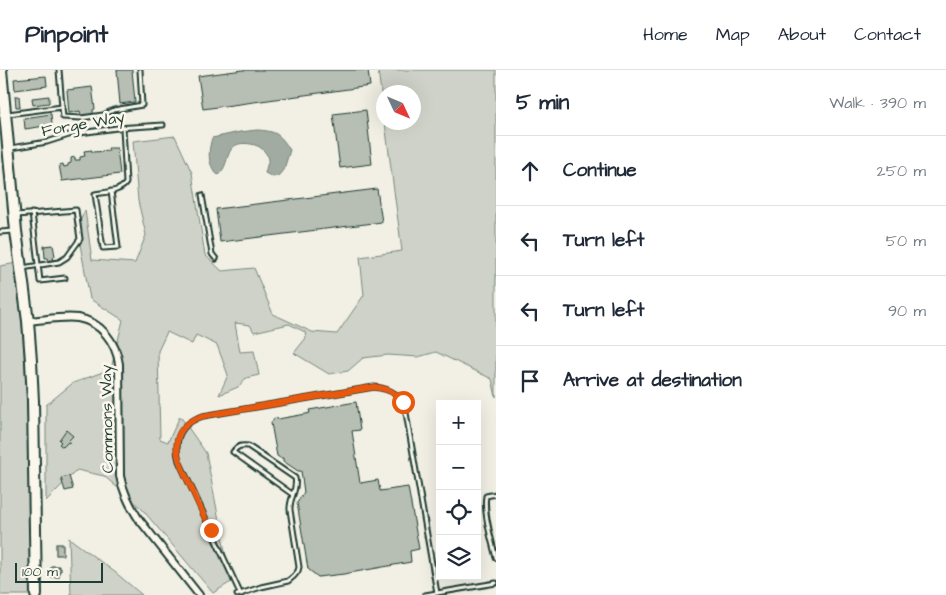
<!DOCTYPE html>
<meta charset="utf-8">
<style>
body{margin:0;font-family:"Architects Daughter",sans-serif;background:#f6f6f7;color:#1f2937}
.controls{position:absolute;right:15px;bottom:15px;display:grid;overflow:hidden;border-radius:0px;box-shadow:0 5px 20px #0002}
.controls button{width:45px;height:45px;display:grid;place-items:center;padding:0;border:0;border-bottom:1px solid #e0e1e3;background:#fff;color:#1f2937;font:25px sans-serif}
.compass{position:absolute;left:376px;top:15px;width:45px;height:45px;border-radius:50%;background:#fff;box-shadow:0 5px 20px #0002;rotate:134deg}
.scale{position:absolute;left:15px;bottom:12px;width:88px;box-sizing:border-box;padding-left:5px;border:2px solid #1f3d34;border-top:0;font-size:14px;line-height:18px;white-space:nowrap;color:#1f3d34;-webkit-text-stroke:4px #fbf7ec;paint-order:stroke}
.stop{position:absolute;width:15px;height:15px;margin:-11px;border:4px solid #ea580c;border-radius:50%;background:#fff}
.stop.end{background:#ea580c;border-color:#fff;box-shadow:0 1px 5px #0008}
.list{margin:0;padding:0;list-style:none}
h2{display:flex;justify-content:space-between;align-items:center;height:65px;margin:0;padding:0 20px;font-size:21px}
h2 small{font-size:16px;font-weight:400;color:#747a83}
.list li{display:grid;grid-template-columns:32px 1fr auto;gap:15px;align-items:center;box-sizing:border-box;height:70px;padding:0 20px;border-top:1px solid #e0e1e3}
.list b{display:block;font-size:19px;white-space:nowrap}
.list em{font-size:16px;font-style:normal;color:#747a83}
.icon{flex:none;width:28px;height:28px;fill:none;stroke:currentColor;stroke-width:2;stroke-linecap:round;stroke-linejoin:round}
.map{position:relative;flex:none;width:496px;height:525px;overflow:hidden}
header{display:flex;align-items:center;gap:30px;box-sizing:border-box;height:70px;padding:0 25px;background:#fff;border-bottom:1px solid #e0e1e3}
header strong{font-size:24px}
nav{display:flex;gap:28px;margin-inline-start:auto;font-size:18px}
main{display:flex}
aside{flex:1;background:#fff}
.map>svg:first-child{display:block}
.green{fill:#cfd2c8;stroke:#77887e}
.water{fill:#a2aba1;stroke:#6e7f75}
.building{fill:#b7beb3;stroke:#1f3d34}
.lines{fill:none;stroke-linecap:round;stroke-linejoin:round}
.lane-casing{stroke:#1f3d34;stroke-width:7}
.street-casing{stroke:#1f3d34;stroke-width:10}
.primary-casing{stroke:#1f3d34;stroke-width:14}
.lane{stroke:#fbf7ec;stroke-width:3}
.street{stroke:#fbf7ec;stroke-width:6}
.primary{stroke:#fbf7ec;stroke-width:10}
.route{stroke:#ea580c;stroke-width:6}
.labels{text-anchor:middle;stroke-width:5;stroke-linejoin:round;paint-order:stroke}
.street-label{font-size:16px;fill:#1f3d34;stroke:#fbf7ec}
</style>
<header>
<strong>Pinpoint</strong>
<nav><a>Home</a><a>Map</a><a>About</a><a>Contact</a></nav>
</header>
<main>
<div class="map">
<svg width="496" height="525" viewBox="0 0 496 525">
<rect width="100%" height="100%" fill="#f2f0e5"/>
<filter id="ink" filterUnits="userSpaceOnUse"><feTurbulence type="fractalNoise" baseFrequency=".02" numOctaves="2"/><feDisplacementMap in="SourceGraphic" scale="10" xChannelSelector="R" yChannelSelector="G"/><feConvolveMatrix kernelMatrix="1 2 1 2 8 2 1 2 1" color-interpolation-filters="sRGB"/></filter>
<g filter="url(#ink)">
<g class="green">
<polygon points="378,0 496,0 496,327 492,309 436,282 418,287 388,285 363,288 348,301 329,304 294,283 306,268 305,262 289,254 254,262 250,255 235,253 240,282 254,281 259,305 246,308 238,317 219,325 228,305 217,275 196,265 192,274 167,262 158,281 160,369 168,372 180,346 206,383 231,512 213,523 141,438 104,406 77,400 46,431 46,335 73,313 111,299 123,250 90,229 77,158 85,140 92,190 135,193 146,165 138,131 133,71 175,66 192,103 205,185 222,201 254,198 273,244 312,262 337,264 364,225 360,187 402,181 385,53 413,52 413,22 383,22 383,38"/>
<path d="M17,193c11,111 13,221 15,332h-32v-329z"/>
<polygon points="69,468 116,503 142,525 71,525"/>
</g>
<path class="water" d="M257,60c19,1 23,4 33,20l-6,19 -6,7 -5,1 -8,-4 4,-15c-5,-8 -8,-12 -18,-14 -29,-5 -19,21 -33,31 -11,-10 -10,-24 -6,-37l28,-6z"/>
<g class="building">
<polygon points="117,0 132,0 135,32 120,34"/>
<polygon points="243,0 368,0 370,16 203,39 198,6"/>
<polygon points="46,6 47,16 15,20 14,9"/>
<polygon points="92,17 95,39 93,40 93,45 81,46 80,41 69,43 67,20"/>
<polygon points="15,26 19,26 20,37 16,37"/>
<polygon points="49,26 49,33 33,35 32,28"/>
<polygon points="366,40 372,94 340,98 333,44"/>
<polygon points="51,44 52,55 25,59 24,48"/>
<polygon points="108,78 117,78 120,104 62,111 59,95 63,94 64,97 68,96 68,94 71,93 71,88 75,87 75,90 80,90 80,87 85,86 84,81 92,80 92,82 109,81"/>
<polygon points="377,119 382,152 220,172 216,139"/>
<polygon points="53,175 55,186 53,187 54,190 49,191 48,188 45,188 44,176"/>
<polygon points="356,332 360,360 352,361 360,413 378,410 380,421 408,417 419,479 410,481 411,492 344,504 318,507 308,499 297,433 304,422 301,401 298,401 283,391 283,388 280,388 277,386 271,353 274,348 278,349 306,344 310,343 309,340"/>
<polygon points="66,360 73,366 69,370 70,371 69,373 68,372 63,377 59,374 61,372 59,370"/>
<polygon points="69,406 73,419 65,421 61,408"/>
<rect x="56" y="474" width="7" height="11"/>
<polygon points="51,496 59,496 59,498 61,498 61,501 59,501 59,507 51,507"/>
</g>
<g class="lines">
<defs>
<g id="lane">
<polyline points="62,37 63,47 81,48 103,45 114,40 142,35 140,0"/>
<polyline points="0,45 62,37 59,0"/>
<polyline points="11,78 47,72 72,64 117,58 163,55"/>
<path d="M111,121l7,56 -15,1 -8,-54c11,-2 25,-2 31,-11l-3,-55"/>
<polyline points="202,125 212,184 216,189"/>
<polyline points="32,143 40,211 65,208"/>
<polyline points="17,145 76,140 80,169 67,187 59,192 22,198"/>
<polyline points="0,162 14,161"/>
<path d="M496,424l-10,2c-3,16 6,46 10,62"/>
<path d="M237,525l24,-8 27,-6 6,-5 4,-5 1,-4 -9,-57c-1,-12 8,-20 5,-32l-47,-32c-7,-1 -11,0 -15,6l59,42"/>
<path d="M241,525l-62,-134c-6,-22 2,-38 24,-45l171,-29c19,2 27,8 32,26l31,180"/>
<polyline points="425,525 496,513"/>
</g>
<path id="street" d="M28,251c16,-1 34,-5 50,-3 23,4 38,24 41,46l1,112c3,16 9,28 18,42l61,77"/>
<polyline id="primary" points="1,0 16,161 28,251 31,291 33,331 36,525"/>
</defs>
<use href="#lane" class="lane-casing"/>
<use href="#street" class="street-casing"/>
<use href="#primary" class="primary-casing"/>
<use href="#lane" class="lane"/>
<use href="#street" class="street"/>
<use href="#primary" class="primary"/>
</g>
</g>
<g class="lines" filter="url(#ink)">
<path class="route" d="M211,460c-7,-14 -14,-28 -20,-43 -14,-27 -28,-58 12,-71l171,-29c12,1 22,5 29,15"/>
</g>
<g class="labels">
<g class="street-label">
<text transform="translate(83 53) rotate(-10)" y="6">Forge Way</text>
<text transform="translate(106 349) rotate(-91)" y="6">Commons Way</text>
</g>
</g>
</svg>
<div class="controls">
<button>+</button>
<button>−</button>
<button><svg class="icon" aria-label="locate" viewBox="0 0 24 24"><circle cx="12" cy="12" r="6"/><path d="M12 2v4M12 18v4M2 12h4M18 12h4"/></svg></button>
<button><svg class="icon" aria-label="layers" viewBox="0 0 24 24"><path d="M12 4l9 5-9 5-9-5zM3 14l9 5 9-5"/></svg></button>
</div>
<svg class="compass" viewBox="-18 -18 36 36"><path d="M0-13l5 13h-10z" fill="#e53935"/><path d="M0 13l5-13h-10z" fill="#747a83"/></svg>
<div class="scale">100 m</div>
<div class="stop" style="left:403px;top:332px"></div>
<div class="stop end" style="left:211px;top:460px"></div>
</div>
<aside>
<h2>5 min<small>Walk · 390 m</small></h2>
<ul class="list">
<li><svg class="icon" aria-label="ahead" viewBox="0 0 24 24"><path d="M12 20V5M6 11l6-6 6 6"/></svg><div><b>Continue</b></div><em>250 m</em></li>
<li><svg class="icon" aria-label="left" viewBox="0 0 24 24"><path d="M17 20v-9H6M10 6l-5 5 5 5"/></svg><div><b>Turn left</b></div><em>50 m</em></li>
<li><svg class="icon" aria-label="left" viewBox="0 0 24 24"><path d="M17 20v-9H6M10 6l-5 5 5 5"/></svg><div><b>Turn left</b></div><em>90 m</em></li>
<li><svg class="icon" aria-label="arrive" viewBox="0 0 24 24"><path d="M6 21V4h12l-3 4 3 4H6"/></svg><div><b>Arrive at destination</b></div></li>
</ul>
</aside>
</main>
